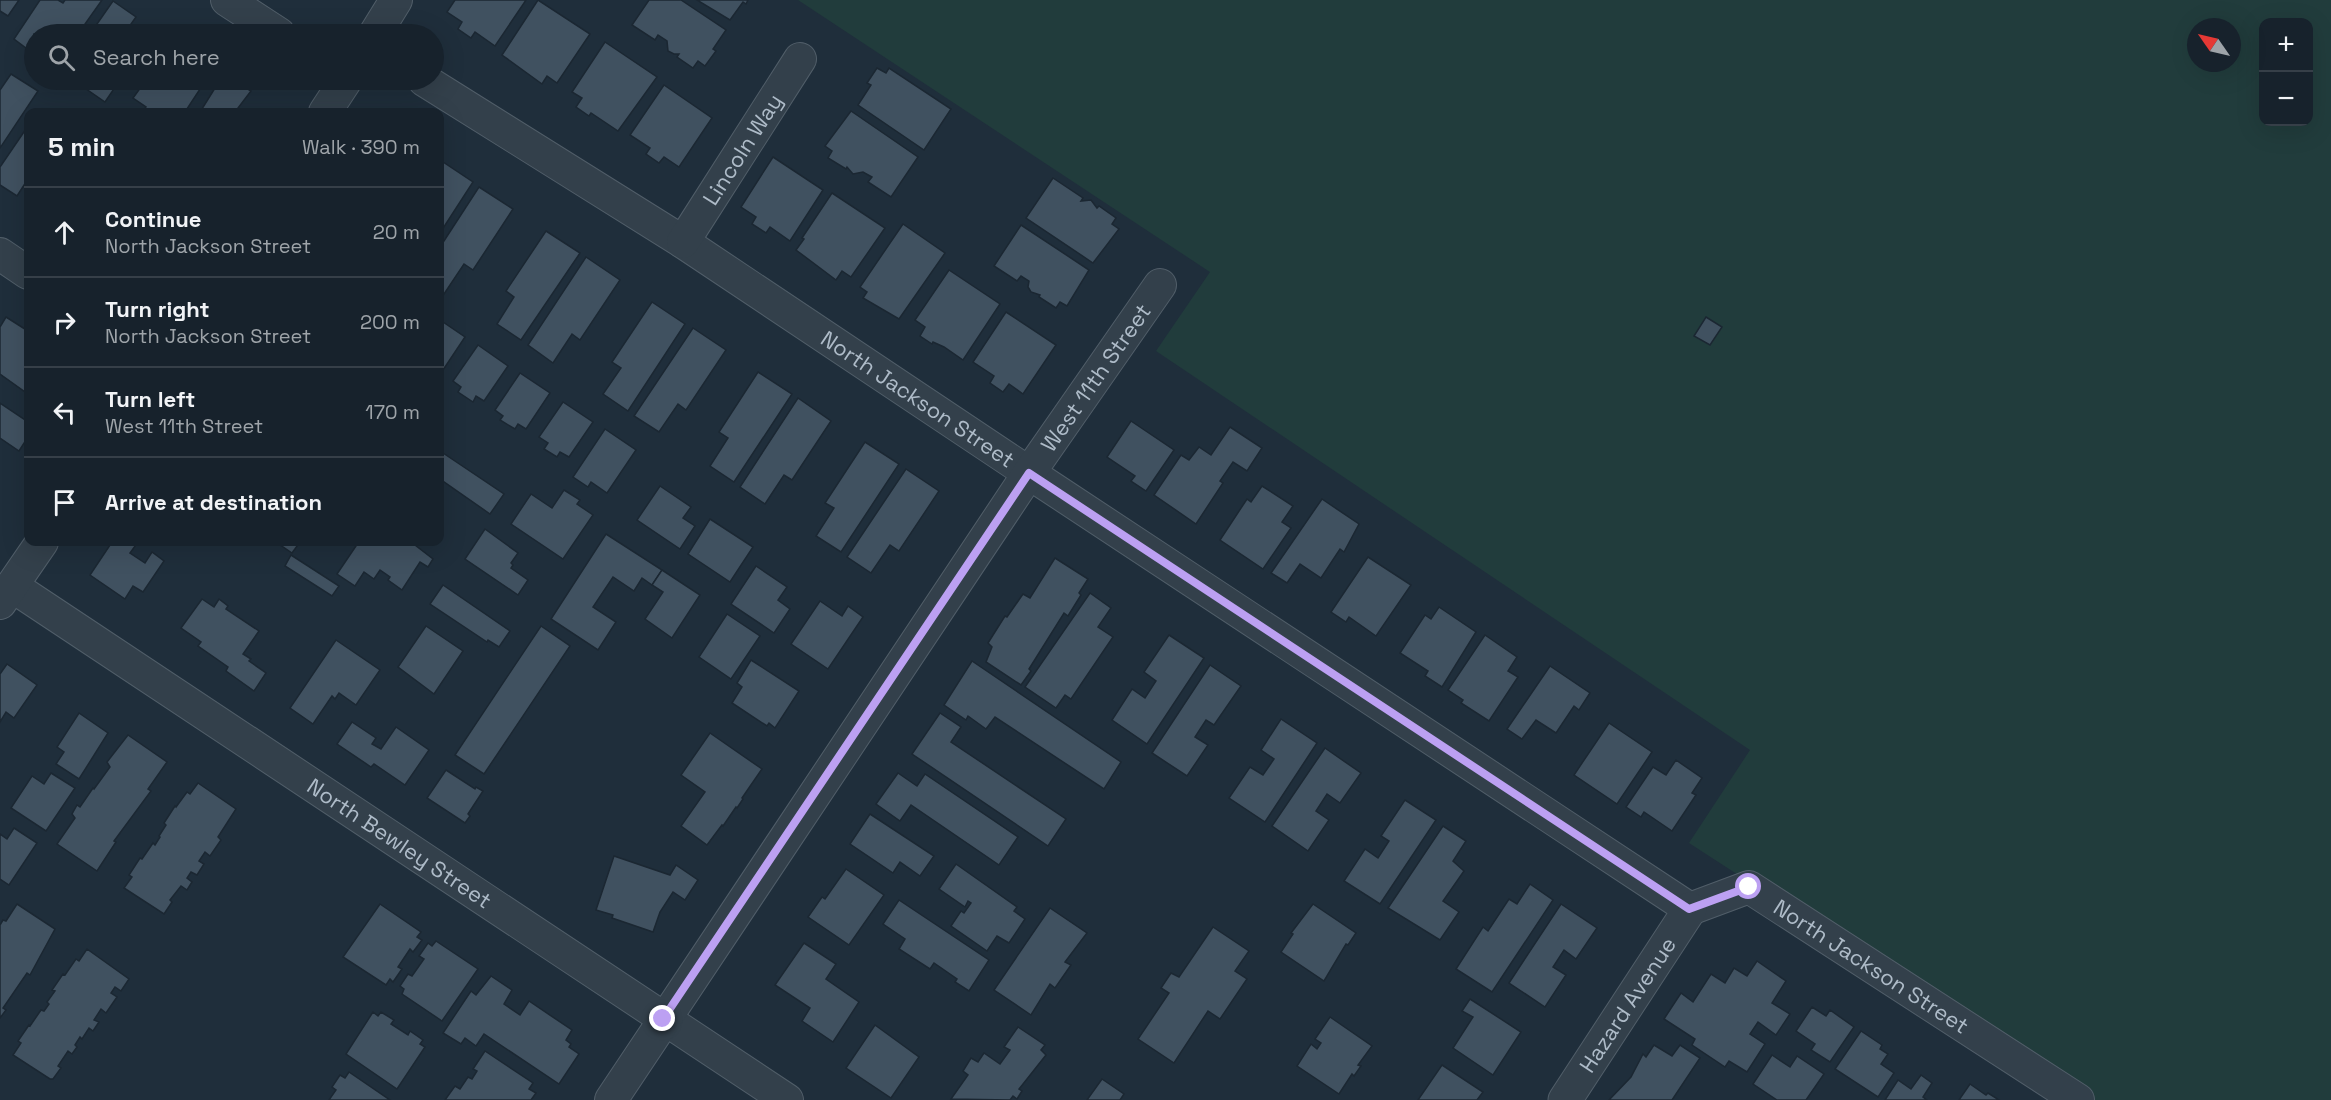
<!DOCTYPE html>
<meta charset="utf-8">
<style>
body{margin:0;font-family:"Space Grotesk",sans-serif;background:#242f38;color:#f1f3f6}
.controls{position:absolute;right:18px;top:18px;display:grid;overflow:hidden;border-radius:12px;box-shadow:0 6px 24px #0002}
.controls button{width:54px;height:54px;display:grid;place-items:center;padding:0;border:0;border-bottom:2px solid #363f48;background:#17222c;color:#f1f3f6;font:30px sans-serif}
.compass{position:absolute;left:2187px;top:18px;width:54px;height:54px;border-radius:50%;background:#17222c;box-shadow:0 6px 24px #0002;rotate:304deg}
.stop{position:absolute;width:18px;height:18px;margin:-14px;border:4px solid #bca0f2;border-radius:50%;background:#fff}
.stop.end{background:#bca0f2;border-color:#fff;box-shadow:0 2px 6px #0008}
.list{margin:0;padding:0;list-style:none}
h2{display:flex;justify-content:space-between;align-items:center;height:78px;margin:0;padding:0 24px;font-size:26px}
h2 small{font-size:20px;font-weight:400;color:#9ea4a9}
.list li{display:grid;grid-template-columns:39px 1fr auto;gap:18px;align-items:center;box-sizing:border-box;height:90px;padding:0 24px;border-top:2px solid #363f48}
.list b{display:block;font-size:22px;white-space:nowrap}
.list p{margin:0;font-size:20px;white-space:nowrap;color:#9ea4a9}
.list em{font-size:20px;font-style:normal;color:#9ea4a9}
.icon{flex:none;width:33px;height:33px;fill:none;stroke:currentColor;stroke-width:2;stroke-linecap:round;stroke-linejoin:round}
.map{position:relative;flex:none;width:2331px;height:1100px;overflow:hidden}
.search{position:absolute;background:#17222c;box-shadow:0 6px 24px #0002;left:24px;top:24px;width:420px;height:66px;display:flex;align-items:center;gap:15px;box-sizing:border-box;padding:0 21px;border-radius:33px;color:#9ea4a9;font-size:22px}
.panel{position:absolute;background:#17222c;box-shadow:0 6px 24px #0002;left:24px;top:108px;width:420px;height:438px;border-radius:12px}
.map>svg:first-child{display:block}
.green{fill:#213c3c;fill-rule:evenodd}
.building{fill:#405160;stroke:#1b2732;stroke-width:1.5}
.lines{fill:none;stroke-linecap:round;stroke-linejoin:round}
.minor-casing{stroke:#515e69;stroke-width:34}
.tertiary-casing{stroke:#515e69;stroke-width:35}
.minor{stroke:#33404b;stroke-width:32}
.tertiary{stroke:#33404b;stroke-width:33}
.route{stroke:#bca0f2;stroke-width:8}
.labels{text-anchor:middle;stroke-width:4.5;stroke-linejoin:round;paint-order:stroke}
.street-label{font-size:22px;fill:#aebbc8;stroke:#192530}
</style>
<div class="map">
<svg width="2331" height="1100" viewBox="0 0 2331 1100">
<rect width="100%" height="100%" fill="#1f2e3b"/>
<path class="green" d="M798,0h1533v1100h-246l-396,-257 61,-93 -594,-399 54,-79zM2264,22h44v100h-44zM2196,27h36v36h-36z"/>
<g class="building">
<polygon points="0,0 19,0 8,16 0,11"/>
<polygon points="40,0 58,0 63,3 65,0 102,0 78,34 34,34 34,54 14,39"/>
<polygon points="455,0 526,0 495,46 475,32 471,38 458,29 462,22 447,12"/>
<polygon points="538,0 590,34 557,83 547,76 542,84 502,55"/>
<polygon points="649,0 681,0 726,30 713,49 716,51 705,66 698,61 693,68 677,57 679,54 674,54 668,51 667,41 658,35 655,40 632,25"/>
<polygon points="697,0 748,0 746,4 743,2 730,20"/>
<polygon points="113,1 136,17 124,34 90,34"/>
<polygon points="605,42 657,77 618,131 591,113 589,116 576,107 582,98 572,92"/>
<polygon points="877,68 886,73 889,68 951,109 924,150 858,105 871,85 867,83"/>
<polygon points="11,74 38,91 0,148 0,90"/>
<polygon points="82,80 120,80 105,102 79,84"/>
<polygon points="146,80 161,80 168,84 171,80 206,80 185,112 142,112 146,107 133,98"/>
<polygon points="220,80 234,80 251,91 235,112 200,112"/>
<polygon points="664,85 712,118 679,167 664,157 659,163 646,154 650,148 630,135"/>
<polygon points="851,111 918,157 891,197 868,182 872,177 863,172 853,174 847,167 846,169 828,158 832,151 825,146"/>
<polygon points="28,126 28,179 17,196 0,185 0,167"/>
<polygon points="773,157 823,190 790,241 770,227 766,233 752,224 756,217 741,207"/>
<polygon points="440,160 473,182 440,233"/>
<polygon points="1053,178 1083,198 1081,201 1091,200 1097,208 1099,206 1116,218 1112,224 1119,229 1093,263 1026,218"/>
<polygon points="479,187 513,209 473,270 464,264 440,300 440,247"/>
<polygon points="832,193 885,228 851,277 842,271 836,280 796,250 804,239 802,238"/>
<polygon points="903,224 945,253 899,319 863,298 867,292 860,287"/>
<polygon points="1021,225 1089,270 1067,306 1060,302 1056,308 1039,297 1040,295 1031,292 1028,287 1029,281 1021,276 1017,281 994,266"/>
<polygon points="546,231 580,253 521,340 497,324 514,297 506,291"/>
<polygon points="586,257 620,280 580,340 572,334 553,363 528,345"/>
<polygon points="949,270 1000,304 963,360 944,347 933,342 932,344 920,336 925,327 915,320"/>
<polygon points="652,302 685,324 628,411 603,394 621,368 612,362"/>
<polygon points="1006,312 1056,345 1023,394 1009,384 1003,392 990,383 994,376 973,362"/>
<polygon points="6,317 28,331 28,394 0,374 0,327"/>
<polygon points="1706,317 1722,327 1710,345 1694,336"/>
<polygon points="440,320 465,337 441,373 440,372"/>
<polygon points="693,328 726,350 686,410 678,404 659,432 634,416"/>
<polygon points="478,345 508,366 484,401 476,396 473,402 458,392 461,387 453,381"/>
<polygon points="758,372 792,394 734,482 710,466 728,438 719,432"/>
<polygon points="520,373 550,393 526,429 518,424 515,429 500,420 503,416 495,410"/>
<polygon points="798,398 831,421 792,480 784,475 765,504 740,487"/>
<polygon points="563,402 593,422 569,457 560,452 557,457 544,449 548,443 539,437"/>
<polygon points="0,403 28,422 28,437 19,451 0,438"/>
<polygon points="1131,421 1174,450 1146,491 1131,481 1135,476 1107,457"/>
<polygon points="1230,427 1262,448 1247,471 1233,462 1220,481 1223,483 1196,524 1154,495 1181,455 1189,460 1199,447 1211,455"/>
<polygon points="605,429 636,450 607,493 591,482 588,487 573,477"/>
<polygon points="865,442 899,464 841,552 816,536 834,508 825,503"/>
<polygon points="440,451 504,494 490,514 440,479"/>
<polygon points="906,469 939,491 899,551 890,545 871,573 847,557"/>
<polygon points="660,486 691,507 683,518 695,526 680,549 637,520"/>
<polygon points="1262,486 1293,506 1282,522 1291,528 1263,569 1220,540 1247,499 1251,502"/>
<polygon points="564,490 580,500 577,504 593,515 563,559 511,524 531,494 552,508"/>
<polygon points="1322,499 1359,524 1344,552 1340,549 1321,578 1300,564 1287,583 1271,573"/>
<polygon points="710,519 753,547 730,582 688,554"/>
<polygon points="485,529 518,553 511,563 513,565 511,568 528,580 518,595 465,559"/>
<polygon points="606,534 662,570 652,585 642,578 634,591 613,577 593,607 616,622 598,650 551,619"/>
<polygon points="112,542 138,542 130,553 145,563 152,552 164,561 143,592 133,586 125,599 90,575"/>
<polygon points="276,542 300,542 292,553"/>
<polygon points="349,542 402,542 406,544 411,542 433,559 428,567 420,562 402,590 388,580 390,577 380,570 374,579 364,572 355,586 337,574 356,546"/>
<polygon points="291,555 339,586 332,596 285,566"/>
<polygon points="1368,557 1411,585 1376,636 1349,617 1346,622 1331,612"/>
<polygon points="1055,558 1088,579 1079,593 1081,595 1068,616 1064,613 1029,669 1031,671 1021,685 986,662 992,647 988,643 1005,616 1007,617 1023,594 1030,598"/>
<polygon points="756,566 787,587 778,600 790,609 774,633 731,604"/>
<polygon points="662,570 700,595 672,638 645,619 663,592 652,585"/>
<polygon points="443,585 510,631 499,647 488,640 487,642 430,604"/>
<polygon points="1090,593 1111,608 1098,627 1113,637 1071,699 1065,695 1056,708 1025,687"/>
<polygon points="202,599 214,607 219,599 228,606 226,609 259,631 243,654 251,659 249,661 266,673 254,691 226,671 228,667 198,646 201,642 181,628"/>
<polygon points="820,601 842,616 848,606 863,617 828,669 791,644"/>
<polygon points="1439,607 1476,632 1442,687 1425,676 1428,671 1400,653 1425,615 1431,619"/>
<polygon points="727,614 760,636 731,679 699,657"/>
<polygon points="426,626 463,651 434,694 398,667"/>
<polygon points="541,626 570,646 484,774 455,755"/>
<polygon points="1169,635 1204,658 1147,744 1112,720 1132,689 1145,698 1156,681 1144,672"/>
<polygon points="1485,635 1517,657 1508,671 1518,677 1489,721 1461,703 1463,700 1448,690"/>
<polygon points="336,640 380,670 356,705 339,693 335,699 332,696 313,724 290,708"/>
<polygon points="751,660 799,691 775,728 769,723 767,726 732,703 742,687 737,683"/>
<polygon points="972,661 1121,762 1104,789 995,717 986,729 968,716 966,720 944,705"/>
<polygon points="7,664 37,685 14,718 6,712 0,722 0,674"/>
<polygon points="1210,665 1241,686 1214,725 1206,720 1195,737 1208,745 1187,776 1152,753"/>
<polygon points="1550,666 1590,693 1579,710 1574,706 1556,733 1536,720 1522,739 1507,729"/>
<polygon points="79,713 108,733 79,779 56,764 64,752 57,747"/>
<polygon points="940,713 961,727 951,742 1066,819 1048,846 912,754"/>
<polygon points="1281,719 1317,743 1265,822 1229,798 1250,767 1263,775 1274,759 1261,750"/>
<polygon points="352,722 376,738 372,744 381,749 396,727 429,750 405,785 374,764 371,767 337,744"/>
<polygon points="1609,723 1652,752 1617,804 1574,775"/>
<polygon points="710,733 762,769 742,798 743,799 737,808 736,807 723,826 722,825 707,845 681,826 705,792 681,775"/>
<polygon points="128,735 167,762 148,789 151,791 114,841 116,842 97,871 57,844 75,818 72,814 77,805 80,807 93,788 94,789 110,767 107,762"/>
<polygon points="1325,748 1361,773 1340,803 1327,794 1316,811 1329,820 1308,851 1272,826"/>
<polygon points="1676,760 1702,778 1692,793 1696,795 1672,831 1644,812 1641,817 1626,807 1653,767 1666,775"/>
<polygon points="446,770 475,789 476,787 483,791 468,814 470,816 465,823 427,798"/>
<polygon points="51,773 75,788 46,831 11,808 32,776 44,784"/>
<polygon points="898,773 917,786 925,774 1018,837 999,865 911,805 900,821 876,804"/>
<polygon points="198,783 236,809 218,837 221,840 210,856 205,852 199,861 204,864 197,875 191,872 187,878 192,882 187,890 181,886 170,900 172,902 164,914 124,888 132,877 129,875 140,858 142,859 153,843 155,845 160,837 159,836 166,825 164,823 175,806 176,807 187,792 190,794"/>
<polygon points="1405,800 1436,820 1380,904 1344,881 1365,849 1378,858 1389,841 1381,836"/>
<polygon points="870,814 934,856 920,876 900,862 893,873 850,844"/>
<polygon points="1443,826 1466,841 1453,861 1464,871 1443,901 1459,912 1440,940 1388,908"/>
<polygon points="14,828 37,843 9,885 0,879 0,834 7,839"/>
<polygon points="614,856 670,875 676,865 698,880 685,900 673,892 660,912 653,932 612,918 613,915 596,910"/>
<polygon points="956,864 1017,907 1014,911 1025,919 1009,943 997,936 987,951 951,926 961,911 964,913 971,903 968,901 965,907 939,889"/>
<polygon points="846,869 884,895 849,945 808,917 822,897 825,899"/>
<polygon points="1530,884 1553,900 1492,992 1456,969 1483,927 1488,931 1509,899 1517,904"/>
<polygon points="899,900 989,960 969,991 955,982 957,979 934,963 930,969 899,949 905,939 883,924"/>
<polygon points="17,904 55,929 30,975 27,973 3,1008 6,1010 0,1018 0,925 3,920 6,921"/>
<polygon points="380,904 421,932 417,937 422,940 413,952 410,949 398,967 402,969 393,982 390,979 386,985 343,957"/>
<polygon points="1313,904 1356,933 1348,945 1346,944 1324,981 1281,952 1293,934 1291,933"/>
<polygon points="1561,904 1597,928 1576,959 1564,950 1553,967 1566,975 1545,1007 1509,983"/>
<polygon points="1050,908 1087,933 1065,962 1071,965 1055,988 1050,984 1031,1015 994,990"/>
<polygon points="1213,927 1249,951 1235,971 1247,979 1220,1019 1208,1011 1174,1063 1138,1039 1169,993 1161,988 1171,973 1179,977"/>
<polygon points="436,941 478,969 442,1021 402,994 404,989 400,986 408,974 412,976 424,959 419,956 428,943 432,946"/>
<polygon points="804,943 836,964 826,979 859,1002 833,1042 802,1021 810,1008 775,985"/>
<polygon points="87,949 129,979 121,991 115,987 111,993 117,997 106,1013 101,1009 94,1020 99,1022 93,1031 89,1028 82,1039 80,1037 75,1045 77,1047 72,1054 68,1051 58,1066 61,1068 53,1079 50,1079 13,1055 21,1043 18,1041 29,1025 30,1026 41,1010 44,1011 49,1004 47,1002 55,991 52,990 63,974 65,975 76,959 79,961"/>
<polygon points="1757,961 1786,981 1772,1003 1790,1014 1776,1035 1758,1022 1750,1034 1765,1044 1747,1072 1729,1061 1725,1067 1692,1045 1695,1039 1664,1019 1681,993 1693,1002 1711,974 1725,983 1734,968 1747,976"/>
<polygon points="491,976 512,990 504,1004 520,1015 529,1001 572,1030 566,1040 571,1044 569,1047 579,1054 559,1084 484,1034 476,1046 465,1038 461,1044 443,1033 471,991 476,995"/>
<polygon points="1470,999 1521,1032 1493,1075 1453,1048 1473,1017 1462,1011"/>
<polygon points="1812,1007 1826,1016 1830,1010 1854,1027 1830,1062 1811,1050 1815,1044 1796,1031"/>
<polygon points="373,1012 378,1016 381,1012 394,1020 391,1024 408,1035 410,1031 423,1040 420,1044 425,1047 397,1089 346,1054"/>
<polygon points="1330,1017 1372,1046 1358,1065 1361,1066 1354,1076 1352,1074 1339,1094 1297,1066 1311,1044 1317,1049 1321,1043 1315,1039"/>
<polygon points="875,1025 919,1057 891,1098 846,1068"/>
<polygon points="1018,1027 1045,1045 1041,1050 1046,1055 1019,1089 1022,1091 1017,1099 1013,1096 1010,1100 951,1099 968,1075 963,1071 971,1058 978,1062 984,1053 1000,1064 1010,1050 1004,1047"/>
<polygon points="1861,1031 1882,1045 1880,1049 1888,1054 1881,1064 1894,1073 1878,1097 1835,1069"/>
<polygon points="1654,1045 1672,1056 1680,1045 1700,1058 1672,1100 1609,1100 1631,1077 1643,1054 1646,1057"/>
<polygon points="485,1051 533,1083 529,1089 536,1093 531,1100 445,1100 455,1086 460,1089 468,1077 472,1079 477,1071 473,1069"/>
<polygon points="1772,1055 1790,1067 1797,1056 1824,1074 1806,1100 1777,1100 1753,1084"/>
<polygon points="1442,1065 1483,1092 1477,1100 1418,1100"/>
<polygon points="349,1072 390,1100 329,1100 336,1090 332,1087 340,1075 345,1078"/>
<polygon points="1921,1075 1932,1083 1923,1097 1927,1100 1885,1100 1898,1080 1911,1089"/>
<polygon points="1102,1079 1124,1094 1120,1100 1087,1100"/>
<polygon points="1970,1084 1986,1095 1988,1093 1999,1100 1959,1100"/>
</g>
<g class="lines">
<defs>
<g id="minor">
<polyline points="227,0 279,34"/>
<polyline points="375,34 396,0"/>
<path id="s1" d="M424,80l259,162 346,231 661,436 59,-22 329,213"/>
<polyline points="325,112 346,80"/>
<path id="s2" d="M683,242l117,-183"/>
<polyline points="0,254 28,273"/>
<path id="s3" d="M12,586l775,514"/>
<polyline points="0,603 42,542"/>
<path id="s4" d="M611,1100l418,-627 131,-188"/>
</g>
<g id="tertiary">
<path id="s5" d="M1565,1100l125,-191"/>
</g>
</defs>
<use href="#minor" class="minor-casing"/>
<use href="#tertiary" class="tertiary-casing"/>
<use href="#minor" class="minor"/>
<use href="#tertiary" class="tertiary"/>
</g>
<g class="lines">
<polyline class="route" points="663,1019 1029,473 1689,909 1749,887"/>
</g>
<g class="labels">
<g class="street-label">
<text dy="8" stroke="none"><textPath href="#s2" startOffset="110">Lincoln Way</textPath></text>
<text dy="8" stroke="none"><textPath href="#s4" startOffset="870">West 11th Street</textPath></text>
<text dy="8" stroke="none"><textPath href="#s1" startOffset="588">North Jackson Street</textPath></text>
<text dy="8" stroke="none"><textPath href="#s3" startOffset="465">North Bewley Street</textPath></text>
<text dy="8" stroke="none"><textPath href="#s1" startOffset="1722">North Jackson Street</textPath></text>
<text dy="8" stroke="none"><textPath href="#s5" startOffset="114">Hazard Avenue</textPath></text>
</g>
</g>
</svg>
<div class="controls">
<button>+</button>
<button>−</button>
</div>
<svg class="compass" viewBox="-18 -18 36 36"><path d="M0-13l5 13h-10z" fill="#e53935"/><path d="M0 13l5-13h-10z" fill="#9ea4a9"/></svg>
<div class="stop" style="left:1749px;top:887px"></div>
<div class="stop end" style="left:663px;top:1019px"></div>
<div class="search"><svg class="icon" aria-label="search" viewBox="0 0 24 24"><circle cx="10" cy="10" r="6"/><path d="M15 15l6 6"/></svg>Search here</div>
<section class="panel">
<h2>5 min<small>Walk · 390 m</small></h2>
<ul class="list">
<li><svg class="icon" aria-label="ahead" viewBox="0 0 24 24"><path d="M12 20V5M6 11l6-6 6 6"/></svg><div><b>Continue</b><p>North Jackson Street</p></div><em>20 m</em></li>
<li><svg class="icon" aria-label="right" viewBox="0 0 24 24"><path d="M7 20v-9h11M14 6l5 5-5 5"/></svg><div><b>Turn right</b><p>North Jackson Street</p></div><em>200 m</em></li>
<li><svg class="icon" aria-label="left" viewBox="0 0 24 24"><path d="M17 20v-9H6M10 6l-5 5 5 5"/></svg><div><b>Turn left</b><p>West 11th Street</p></div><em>170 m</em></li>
<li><svg class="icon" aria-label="arrive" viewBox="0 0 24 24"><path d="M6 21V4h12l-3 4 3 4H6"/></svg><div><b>Arrive at destination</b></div></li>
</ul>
</section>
</div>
